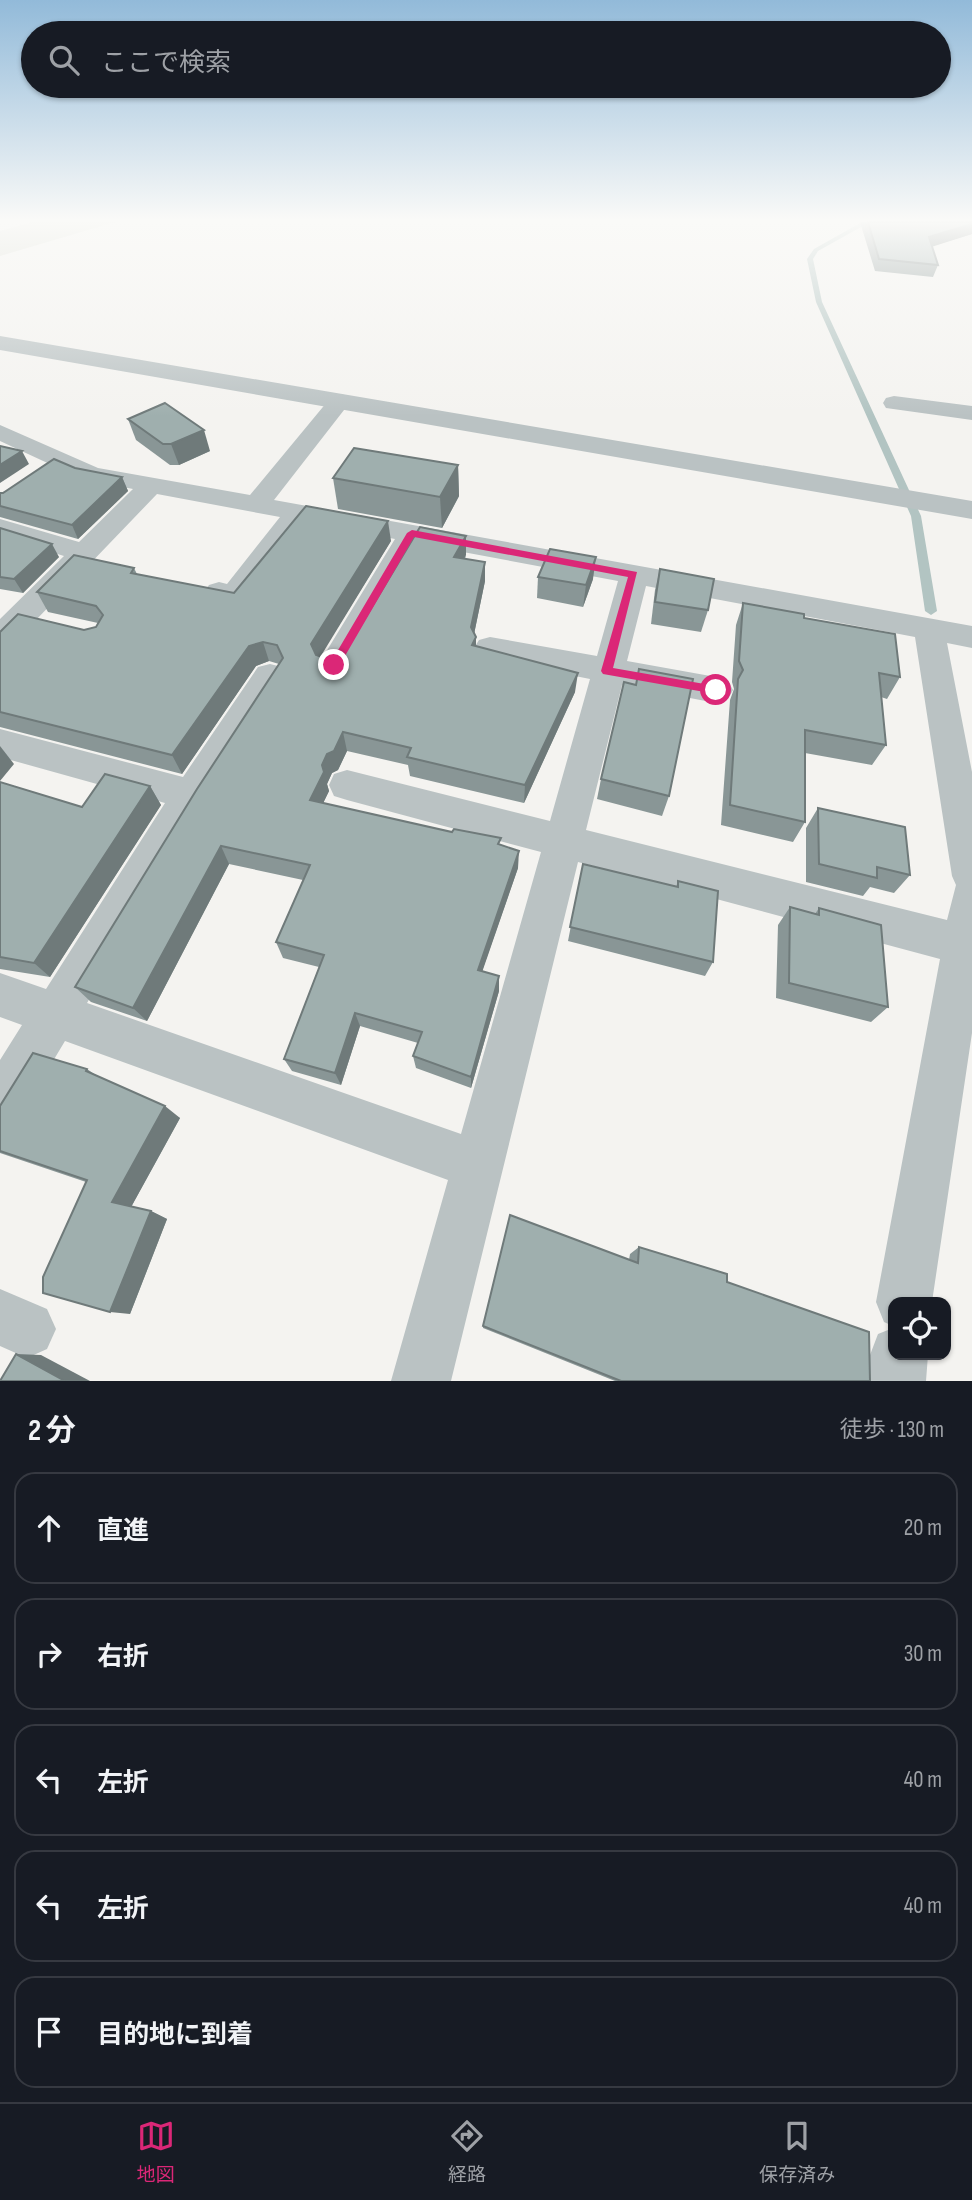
<!DOCTYPE html>
<html lang="ja">
<meta charset="utf-8">
<style>
body{margin:0;font-family:"Sofia Sans Condensed","Noto Sans JP",sans-serif;background:#20242c;color:#f1f3f6}
.controls{position:absolute;right:21px;bottom:21px;display:grid;overflow:hidden;border-radius:14px;box-shadow:0 2px 5px #0004}
.controls button{width:63px;height:63px;display:grid;place-items:center;padding:0;border:0;border-bottom:2px solid #363941;background:#171b24;color:#f1f3f6;font:35px sans-serif}
.stop{position:absolute;width:21px;height:21px;margin:-16px;border:5px solid #db2777;border-radius:50%;background:#fff}
.stop.end{background:#db2777;border-color:#fff;box-shadow:0 2px 7px #0008}
.list{margin:0;padding:0;list-style:none}
h2{display:flex;justify-content:space-between;align-items:center;height:91px;margin:0;padding:0 28px;font-size:30px}
h2 small{font-size:23px;font-weight:400;color:#9ea1a6}
.list li{display:grid;grid-template-columns:46px 1fr auto;gap:21px;align-items:center;box-sizing:border-box;height:112px;margin:0 14px 14px;padding:0 14px;border:2px solid #363941;border-radius:21px}
.list b{display:block;font-size:26px;white-space:nowrap}
.list em{font-size:23px;font-style:normal;color:#9ea1a6}
.icon{flex:none;width:38px;height:38px;fill:none;stroke:currentColor;stroke-width:2;stroke-linecap:round;stroke-linejoin:round}
.map{position:relative;flex:none;width:972px;height:1381px;overflow:hidden}
.search{position:absolute;background:#171b24;box-shadow:0 2px 5px #0004;left:21px;right:21px;top:21px;height:77px;display:flex;align-items:center;gap:18px;box-sizing:border-box;padding:0 24px;border-radius:38px;color:#9ea1a6;font-size:26px}
.sheet{height:721px;background:#171b24}
nav{display:flex;justify-content:space-around;align-items:center;box-sizing:border-box;height:98px;border-top:2px solid #363941;background:#171b24;font-size:19px;color:#9ea1a6}
nav a{display:grid;justify-items:center;gap:4px}
nav .on{color:#db2777}
.map>svg:first-child{display:block}
.green{fill:#d7d9cf}
.lines{fill:none;stroke-linecap:round;stroke-linejoin:round}
.stream{fill:#b2c4c2;fill-rule:evenodd}
.minor{fill:#bac2c3;fill-rule:evenodd}
.tertiary{fill:#bac2c3;fill-rule:evenodd}
.wall{fill:#899696}
.shaded-wall{fill:#6f7a7a}
.building{fill:#9fafae;stroke:#6f7a7a;stroke-width:2}
.route{fill:#db2777}
</style>
<div class="map">
<svg width="972" height="1381" viewBox="0 0 972 1381">
<rect width="100%" height="100%" fill="#f4f3f0"/>
<polygon class="green" points="33,222 115,222 0,256 0,231"/>
<g class="lines">
<polygon class="stream" points="862,222 870,222 818,251 813,259 822,302 921,516 937,611 931,615 925,611 911,516 816,302 807,259 814,249"/>
<g class="minor">
<path d="M340,394l8,2 3,5 -77,99 698,126v22l-25,-5 25,129v261l-40,269h-39v24l-9,-4 -8,-20 64,-343 -362,-97 -127,519h-60l57,-201 -383,-139 -48,80 -17,7v-68l22,-35 -22,-8v-44l46,16 119,-186 -165,-46v-28l183,48 75,-110 12,-3 12,3 4,9 -82,130 -117,197 374,131 80,-282 -194,-52 -13,-4 -5,-11 5,-11 13,-4 203,51 40,-142 -100,-20 -11,-3 -5,-8 5,-8 11,-3 107,19 21,-75 -198,-37 -75,129 -11,4 -11,-4 -5,-8 77,-126 -91,-17 -60,80 -10,3 -25,-6 -5,-7 5,-7 10,-3 8,2 53,-67 -123,-23 -146,152 -11,3v-30l64,-63 -64,-20v-17l79,23 54,-53 -51,-10 -82,-38v-16l98,43 152,27 82,-99zM646,586l269,51 37,239 4,9 -9,35 -361,-90 36,-145 94,18 12,-4 5,-9 -5,-9 -12,-4 -89,-16z"/>
<polygon points="894,396 972,406 972,420 886,408 883,403 886,398"/>
<polygon points="0,1289 47,1309 56,1329 47,1349 27,1358 0,1346"/>
<polygon points="893,1328 893,1355 928,1355 926,1381 866,1381 870,1355 878,1334"/>
</g>
<polygon class="tertiary" points="0,336 972,501 972,519 0,350"/>
</g>
<g class="wall">
<polygon points="860,222 972,222 972,234 932,246 938,265 933,277 875,271"/>
<polygon points="128,419 210,451 179,465 170,465 136,440"/>
<polygon points="458,465 459,496 442,528 338,509 333,478"/>
<polygon points="75,468 122,477 128,491 78,539 0,517 0,493"/>
<polygon points="0,528 59,557 23,593 0,589"/>
<polygon points="391,541 320,656 331,660 343,655 466,555 465,559 485,581 474,634 476,637 476,646 575,692 524,803 410,776 408,765 347,751 338,770 332,773 327,784 329,791 323,803 500,845 518,868 482,971 499,976 499,991 471,1088 416,1068 413,1056 418,1043 360,1026 341,1085 292,1071 284,1059 319,967 283,958 276,942 303,880 229,864 147,1021 91,1002 75,987 279,664 269,661 256,666 182,774 0,727 0,632 84,630 96,627 98,623 48,612 37,592 134,568 137,574 234,593"/>
<polygon points="660,569 708,610 701,632 651,624 655,590"/>
<polygon points="538,577 593,579 583,607 537,598"/>
<polygon points="743,603 804,618 900,677 887,699 881,697 886,745 872,765 805,753 805,822 793,842 721,825 730,700 734,689 732,682 736,625"/>
<polygon points="636,685 669,796 662,816 597,799 601,779"/>
<polygon points="0,782 82,807 150,786 161,805 50,977 0,969"/>
<polygon points="818,808 910,875 894,893 870,887 863,896 806,882 806,828"/>
<polygon points="583,864 676,887 678,881 713,962 705,976 568,941"/>
<polygon points="790,907 815,914 819,908 888,1007 871,1022 776,998 778,925"/>
<polygon points="87,1069 97,1076 180,1118 131,1207 151,1211 167,1219 130,1314 86,1182 0,1153 0,1106"/>
<polygon points="639,1247 727,1282 870,1381 615,1381 483,1328 483,1326 629,1260 630,1254"/>
</g>
<g class="shaded-wall">
<polygon points="972,224 972,234 925,249 929,237"/>
<polygon points="204,430 210,451 179,465 171,444"/>
<polygon points="22,451 29,464 0,483 0,465"/>
<polygon points="458,465 459,496 442,528 440,497"/>
<polygon points="122,477 128,491 78,539 72,525"/>
<polygon points="388,521 391,541 316,664 311,644"/>
<polygon points="466,536 466,555 454,576 454,557"/>
<polygon points="52,544 59,557 23,593 14,579"/>
<polygon points="596,557 593,579 583,607 586,585"/>
<polygon points="485,562 485,581 472,644 476,637 476,656 472,665 471,627"/>
<polygon points="263,642 269,661 256,666 182,774 172,755 249,646"/>
<polygon points="578,673 575,692 524,803 525,785"/>
<polygon points="343,732 347,751 338,770 332,773 327,784 329,791 316,818 310,800 322,765 327,754"/>
<polygon points="0,746 14,764 0,781"/>
<polygon points="150,786 161,805 50,977 34,963"/>
<polygon points="221,846 229,864 147,1021 133,1008"/>
<polygon points="519,851 518,868 478,984 478,970"/>
<polygon points="499,976 499,991 471,1088 471,1077"/>
<polygon points="355,1013 360,1026 341,1085 335,1073"/>
<polygon points="165,1106 180,1118 130,1209 112,1202"/>
<polygon points="151,1211 167,1219 130,1314 110,1312"/>
<polygon points="16,1354 41,1355 90,1381 65,1381"/>
</g>
<g class="building">
<polygon points="868,222 972,222 972,224 929,237 938,265 879,259"/>
<polygon points="165,403 204,430 171,444 163,444 128,419"/>
<polygon points="0,446 22,451 0,465"/>
<polygon points="354,448 458,465 440,497 333,478"/>
<polygon points="54,459 75,468 122,477 72,525 0,506 0,493 3,493"/>
<polygon points="306,506 388,521 311,644 316,655 331,660 343,655 420,527 466,536 454,557 485,562 471,627 476,637 472,645 578,673 525,785 407,757 411,748 343,732 334,751 327,754 322,765 324,772 310,800 452,832 454,829 501,838 498,844 519,851 478,970 499,976 471,1077 413,1056 422,1032 355,1013 335,1073 284,1059 324,955 276,942 310,865 221,846 133,1008 75,987 197,789 283,658 277,645 263,642 249,646 172,755 0,712 0,632 18,614 84,630 96,627 103,615 96,606 37,592 74,555 134,568 131,573 234,593"/>
<polygon points="0,528 52,544 14,579 0,577"/>
<polygon points="550,549 596,557 586,585 538,577"/>
<polygon points="660,569 714,579 708,610 655,602"/>
<polygon points="743,603 804,614 804,618 895,634 900,677 879,673 886,745 805,730 805,822 730,805 738,679 743,670 739,661"/>
<polygon points="639,669 693,679 669,796 601,779 624,682 636,685"/>
<polygon points="105,774 150,786 34,963 0,957 0,782 82,807"/>
<polygon points="818,808 905,827 910,875 877,867 877,878 819,864"/>
<polygon points="583,864 678,887 678,881 718,891 713,962 570,927"/>
<polygon points="790,907 819,915 819,908 881,925 888,1007 789,983"/>
<polygon points="33,1053 87,1069 86,1071 165,1106 112,1202 151,1211 110,1312 43,1293 43,1277 87,1180 0,1151 0,1106"/>
<polygon points="510,1215 638,1263 639,1247 727,1274 727,1282 869,1332 870,1381 621,1381 483,1326"/>
<polygon points="16,1354 65,1381 0,1381"/>
</g>
<linearGradient id="sky" x2="0" y2="1"><stop stop-color="#92bad9"/><stop offset="0.53" stop-color="#fafaf8"/><stop offset="1" stop-color="#fafaf8" stop-opacity="0"/></linearGradient>
<rect width="972" height="416" fill="url(#sky)"/>
<polygon class="route" points="412,530 637,572 613,668 716,686 721,690 716,694 603,674 601,671 628,577 414,537 338,668 331,668 331,662 407,533"/>
</svg>
<div class="controls">
<button><svg class="icon" aria-label="locate" viewBox="0 0 24 24"><circle cx="12" cy="12" r="6"/><path d="M12 2v4M12 18v4M2 12h4M18 12h4"/></svg></button>
</div>
<div class="stop" style="left:716px;top:690px"></div>
<div class="stop end" style="left:334px;top:665px"></div>
<div class="search"><svg class="icon" aria-label="search" viewBox="0 0 24 24"><circle cx="10" cy="10" r="6"/><path d="M15 15l6 6"/></svg>ここで検索</div>
</div>
<section class="sheet">
<h2>2 分<small>徒歩 · 130 m</small></h2>
<ul class="list">
<li><svg class="icon" aria-label="ahead" viewBox="0 0 24 24"><path d="M12 20V5M6 11l6-6 6 6"/></svg><div><b>直進</b></div><em>20 m</em></li>
<li><svg class="icon" aria-label="right" viewBox="0 0 24 24"><path d="M7 20v-9h11M14 6l5 5-5 5"/></svg><div><b>右折</b></div><em>30 m</em></li>
<li><svg class="icon" aria-label="left" viewBox="0 0 24 24"><path d="M17 20v-9H6M10 6l-5 5 5 5"/></svg><div><b>左折</b></div><em>40 m</em></li>
<li><svg class="icon" aria-label="left" viewBox="0 0 24 24"><path d="M17 20v-9H6M10 6l-5 5 5 5"/></svg><div><b>左折</b></div><em>40 m</em></li>
<li><svg class="icon" aria-label="arrive" viewBox="0 0 24 24"><path d="M6 21V4h12l-3 4 3 4H6"/></svg><div><b>目的地に到着</b></div></li>
</ul>
</section>
<nav>
<a class="on"><svg class="icon" aria-label="map" viewBox="0 0 24 24"><path d="M3 6l6-2 6 2 6-2v14l-6 2-6-2-6 2zM9 4v14M15 6v14"/></svg>地図</a>
<a><svg class="icon" aria-label="directions" viewBox="0 0 24 24"><path d="M12 3l9 9-9 9-9-9zM9 14v-3h6M13 9l2 2-2 2"/></svg>経路</a>
<a><svg class="icon" aria-label="saved" viewBox="0 0 24 24"><path d="M7 4h10v16l-5-4-5 4z"/></svg>保存済み</a>
</nav>
